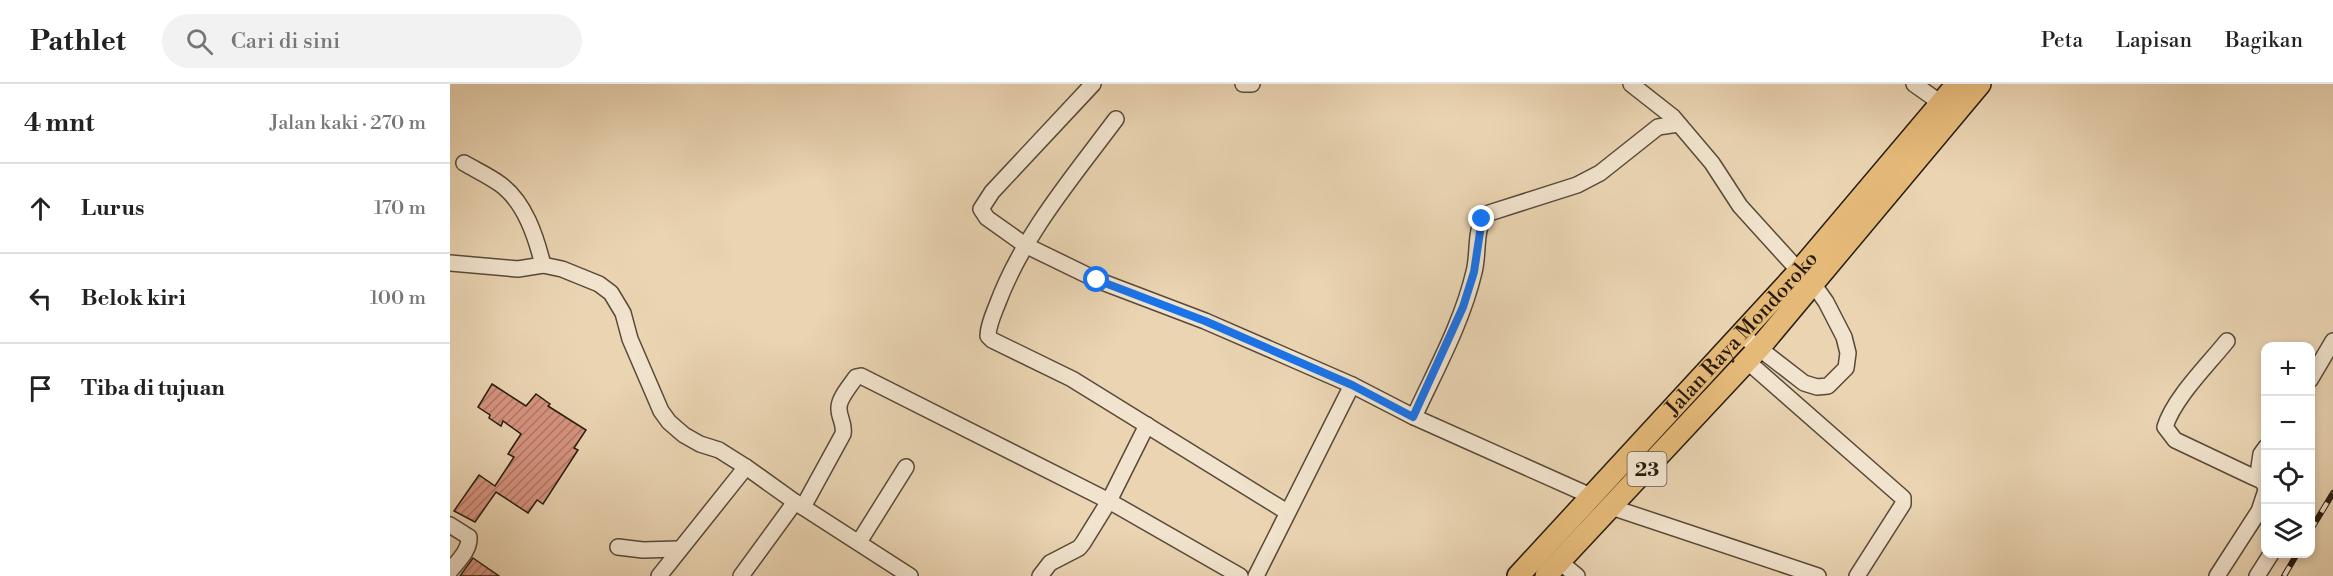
<!DOCTYPE html>
<html lang="id">
<meta charset="utf-8">
<style>
body{margin:0;font-family:"Libre Bodoni",serif;background:#f2f2f2;color:#222}
.controls{position:absolute;right:18px;bottom:18px;display:grid;overflow:hidden;border-radius:12px;box-shadow:0 3px 9px #0003}
.controls button{width:54px;height:54px;display:grid;place-items:center;padding:0;border:0;border-bottom:2px solid #e0e0e0;background:#fff;color:#222;font:30px sans-serif}
.stop{position:absolute;width:18px;height:18px;margin:-14px;border:4px solid #1a73e8;border-radius:50%;background:#fff}
.stop.end{background:#1a73e8;border-color:#fff;box-shadow:0 2px 6px #0008}
.list{margin:0;padding:0;list-style:none}
h2{display:flex;justify-content:space-between;align-items:center;height:78px;margin:0;padding:0 24px;font-size:26px}
h2 small{font-size:20px;font-weight:400;color:#767676}
.list li{display:grid;grid-template-columns:39px 1fr auto;gap:18px;align-items:center;box-sizing:border-box;height:90px;padding:0 24px;border-top:2px solid #e0e0e0}
.list b{display:block;font-size:22px;white-space:nowrap}
.list em{font-size:20px;font-style:normal;color:#767676}
.icon{flex:none;width:33px;height:33px;fill:none;stroke:currentColor;stroke-width:2;stroke-linecap:round;stroke-linejoin:round}
.map{position:relative;flex:none;width:1883px;height:492px;overflow:hidden}
header{display:flex;align-items:center;gap:36px;box-sizing:border-box;height:84px;padding:0 30px;background:#fff;border-bottom:2px solid #e0e0e0}
header strong{font-size:28px}
nav{display:flex;gap:33px;margin-inline-start:auto;font-size:21px}
.search{width:420px;height:54px;background:#f2f2f2;display:flex;align-items:center;gap:15px;box-sizing:border-box;padding:0 21px;border-radius:33px;color:#767676;font-size:22px}
main{display:flex}
aside{flex:1;background:#fff}
.map>svg:first-child{display:block}
.building{fill:url(#building-hatch);stroke:#271c10;stroke-width:1.5}
.lines{fill:none;stroke-linecap:round;stroke-linejoin:round}
.minor-casing{stroke:#584a38;stroke-width:18}
.highway-casing{stroke:#271c10;stroke-width:24}
.minor{stroke:#f1e3cd;stroke-width:15}
.highway{stroke:#e5ba79;stroke-width:21}
.rail-casing{stroke:#271c10;stroke-width:6}
.rail{stroke:#f1e3cd;stroke-width:4;stroke-dasharray:11;stroke-linecap:butt}
.route{stroke:#1a73e8;stroke-width:8}
.labels{text-anchor:middle;stroke-width:4.5;stroke-linejoin:round;paint-order:stroke}
.shield{fill:#f1e3cd;stroke:#645849;stroke-width:1.5}
.shield-label{font-size:20px;font-weight:bold;fill:#271c10}
.street-label{font-size:21px;fill:#271c10;stroke:#f1e3cd}
</style>
<header>
<strong>Pathlet</strong>
<div class="search"><svg class="icon" aria-label="search" viewBox="0 0 24 24"><circle cx="10" cy="10" r="6"/><path d="M15 15l6 6"/></svg>Cari di sini</div>
<nav><a>Peta</a><a>Lapisan</a><a>Bagikan</a></nav>
</header>
<main>
<aside>
<h2>4 mnt<small>Jalan kaki · 270 m</small></h2>
<ul class="list">
<li><svg class="icon" aria-label="ahead" viewBox="0 0 24 24"><path d="M12 20V5M6 11l6-6 6 6"/></svg><div><b>Lurus</b></div><em>170 m</em></li>
<li><svg class="icon" aria-label="left" viewBox="0 0 24 24"><path d="M17 20v-9H6M10 6l-5 5 5 5"/></svg><div><b>Belok kiri</b></div><em>100 m</em></li>
<li><svg class="icon" aria-label="arrive" viewBox="0 0 24 24"><path d="M6 21V4h12l-3 4 3 4H6"/></svg><div><b>Tiba di tujuan</b></div></li>
</ul>
</aside>
<div class="map">
<svg width="1883" height="492" viewBox="0 0 1883 492">
<defs>
<pattern id="building-hatch" width="6" height="6" patternUnits="userSpaceOnUse" patternTransform="scale(1.5)"><rect width="6" height="6" fill="#d79480"/><path d="M-1 1l2-2M0 6l6-6M5 7l2-2" fill="none" stroke="#ae7867"/></pattern>
</defs>
<rect width="100%" height="100%" fill="#ead4b2"/>
<filter id="stains"><feTurbulence type="fractalNoise" baseFrequency=".00333" numOctaves="4"/><feColorMatrix values="0 0 0 0 .2 0 0 0 0 .09 0 0 0 0 .02 0 0 0 .5 -.17"/></filter>
<radialGradient id="worn" r=".72"><stop offset=".6" stop-color="#630" stop-opacity="0"/><stop offset="1" stop-color="#630" stop-opacity=".3"/></radialGradient>
<g class="building">
<polygon points="42,300 76,322 86,310 100,320 98,322 136,346 124,364 128,366 93,420 87,416 78,429 46,408 25,438 4,427 29,391 45,402 64,373 58,370 71,350 53,337 51,342 39,334 40,331 28,323"/>
<polygon points="23,474 49,492 10,492"/>
</g>
<g class="lines">
<defs>
<g id="minor">
<polyline points="643,0 542,108 531,125 537,134 575,161 647,196 755,237 902,301 964,333 1143,413"/>
<polyline points="793,0 802,0"/>
<polyline points="1181,0 1223,33 1262,79 1290,122 1349,187 1364,201 1376,218 1394,253 1398,269 1396,284 1378,302 1367,303 1354,299 1292,251"/>
<polyline points="1464,0 1498,24"/>
<path d="M666,35c-44,59 -93,116 -119,186 -4,10 -9,21 -9,31l4,4 80,39 215,133"/>
<path d="M14,79c12,7 25,13 36,21 25,18 36,53 43,81"/>
<polyline points="0,179 68,185 93,181 112,185 149,200 161,209 173,229 180,255 211,327 219,338 234,351 250,360 269,366 296,383 209,492"/>
<path d="M1777,257c-20,25 -53,57 -62,86l10,13 76,36 11,5 4,6"/>
<polyline points="1297,277 1453,414 1453,420 1407,492"/>
<polyline points="1860,296 1883,257"/>
<path d="M964,333c21,-46 48,-94 60,-145 5,-18 0,-42 12,-58l91,-29 23,-12 58,-46 20,-3"/>
<polyline points="1816,363 1811,370 1809,383 1816,387"/>
<polyline points="296,383 345,418 460,492"/>
<path d="M353,423l40,-73c2,-10 -4,-16 -4,-25 -1,-10 11,-23 17,-32l5,-1 248,125 131,75"/>
<polyline points="1161,423 1368,492"/>
<path d="M0,441l19,12c1,13 -11,24 -19,34"/>
<polyline points="409,458 456,383"/>
<polyline points="168,463 193,466 228,465"/>
<polyline points="1110,478 1127,492"/>
<polyline points="291,492 345,418"/>
<polyline points="590,492 600,479 629,464 633,459 659,417 697,341"/>
<polyline points="806,492 902,301"/>
<polyline points="1767,492 1809,427 1816,406"/>
<polyline points="1807,492 1821,470"/>
</g>
<g id="highway">
<path id="s1" d="M1068,492l281,-305 158,-187"/>
<polyline points="1096,492 1310,263 1530,0"/>
</g>
</defs>
<use href="#minor" class="minor-casing"/>
<use href="#highway" class="highway-casing"/>
<use href="#minor" class="minor"/>
<use href="#highway" class="highway"/>
<defs>
<g id="rail">
<polyline points="1860,447 1883,409"/>
<polyline points="1834,492 1847,470"/>
</g>
</defs>
<use href="#rail" class="rail-casing"/>
<use href="#rail" class="rail"/>
</g>
<g class="lines">
<polyline class="route" points="647,196 755,237 902,301 963,333 1013,223 1024,188 1032,135"/>
</g>
<g class="labels">
<rect class="shield" x="1177.5" y="368" width="39" height="34" rx="4.5"/>
<g class="shield-label">
<text x="1197" y="392">23</text>
</g>
<g class="street-label">
<text dy="7" stroke="none"><textPath href="#s1" startOffset="330">Jalan Raya Mondoroko</textPath></text>
</g>
</g>
<rect width="100%" height="100%" filter="url(#stains)"/>
<rect width="100%" height="100%" fill="url(#worn)"/>
</svg>
<div class="controls">
<button>+</button>
<button>−</button>
<button><svg class="icon" aria-label="locate" viewBox="0 0 24 24"><circle cx="12" cy="12" r="6"/><path d="M12 2v4M12 18v4M2 12h4M18 12h4"/></svg></button>
<button><svg class="icon" aria-label="layers" viewBox="0 0 24 24"><path d="M12 4l9 5-9 5-9-5zM3 14l9 5 9-5"/></svg></button>
</div>
<div class="stop" style="left:647px;top:196px"></div>
<div class="stop end" style="left:1032px;top:135px"></div>
</div>
</main>
